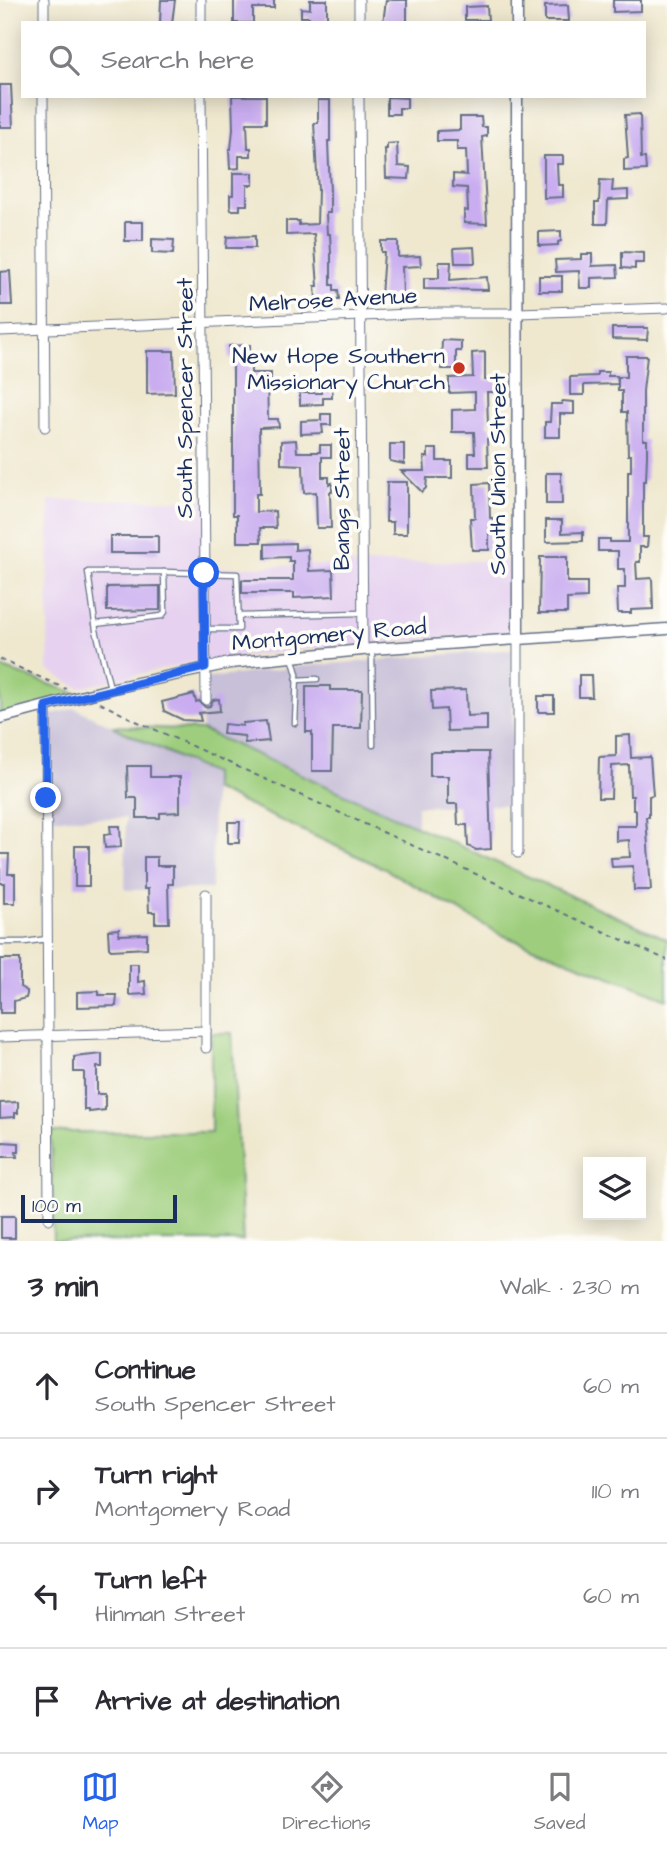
<!DOCTYPE html>
<meta charset="utf-8">
<style>
body{margin:0;font-family:"Architects Daughter",sans-serif;background:#f7f7f7;color:#2b2b33}
.controls{position:absolute;right:21px;bottom:21px;display:grid;overflow:hidden;border-radius:0px;box-shadow:0 4px 18px #0003}
.controls button{width:63px;height:63px;display:grid;place-items:center;padding:0;border:0;border-bottom:2px solid #e1e1e2;background:#fff;color:#2b2b33;font:35px sans-serif}
.scale{position:absolute;left:21px;bottom:18px;width:156px;box-sizing:border-box;padding-left:7px;border:4px solid #1b2f5e;border-top:0;font-size:19px;line-height:24px;white-space:nowrap;color:#1b2f5e;-webkit-text-stroke:5px #fdfcf7;paint-order:stroke}
.stop{position:absolute;width:21px;height:21px;margin:-16px;border:5px solid #2563eb;border-radius:50%;background:#fff}
.stop.end{background:#2563eb;border-color:#fff;box-shadow:0 2px 7px #0008}
.list{margin:0;padding:0;list-style:none}
h2{display:flex;justify-content:space-between;align-items:center;height:91px;margin:0;padding:0 28px;font-size:30px}
h2 small{font-size:23px;font-weight:400;color:#7c7c81}
.list li{display:grid;grid-template-columns:46px 1fr auto;gap:21px;align-items:center;box-sizing:border-box;height:105px;padding:0 28px;border-top:2px solid #e1e1e2}
.list b{display:block;font-size:26px;white-space:nowrap}
.list p{margin:0;font-size:23px;white-space:nowrap;color:#7c7c81}
.list em{font-size:23px;font-style:normal;color:#7c7c81}
.icon{flex:none;width:38px;height:38px;fill:none;stroke:currentColor;stroke-width:2;stroke-linecap:round;stroke-linejoin:round}
.map{position:relative;flex:none;width:667px;height:1241px;overflow:hidden}
.search{position:absolute;background:#fff;box-shadow:0 4px 18px #0003;left:21px;right:21px;top:21px;height:77px;display:flex;align-items:center;gap:18px;box-sizing:border-box;padding:0 24px;border-radius:0px;color:#7c7c81;font-size:26px}
.sheet{height:511px;background:#fff}
nav{display:flex;justify-content:space-around;align-items:center;box-sizing:border-box;height:98px;border-top:2px solid #e1e1e2;background:#fff;font-size:19px;color:#7c7c81}
nav a{display:grid;justify-items:center;gap:4px}
nav .on{color:#2563eb}
.map>svg:first-child{display:block}
.built{fill:#e6d2f0}
.industrial{fill:#c8bfd8}
.green{fill:#9ece7d;stroke:#5c7e6e;stroke-width:2}
.building{fill:#c9adf0}
.lines{fill:none;stroke-linecap:round;stroke-linejoin:round}
.service-casing{stroke:#657086;stroke-width:7}
.minor-casing{stroke:#657086;stroke-width:11}
.tertiary-casing{stroke:#657086;stroke-width:13}
.path{stroke:#657086;stroke-width:2;stroke-dasharray:5 5;stroke-linecap:butt}
.service{stroke:#fff;stroke-width:4.5}
.minor{stroke:#fff;stroke-width:9}
.tertiary{stroke:#fff;stroke-width:10}
.route{stroke:#2563eb;stroke-width:9}
.poi-dot{fill:#c8321e;stroke:#fdfcf7;stroke-width:2.5}
.labels{text-anchor:middle;stroke-width:7;stroke-linejoin:round;paint-order:stroke}
.street-label{font-size:23px;fill:#1b2f5e;stroke:#fdfcf7}
.poi-label{font-size:23px;fill:#1b2f5e;stroke:#fdfcf7;text-anchor:end}
</style>
<div class="map">
<svg width="667" height="1241" viewBox="0 0 667 1241">
<rect width="100%" height="100%" fill="#fdfcf7"/>
<filter id="ink" filterUnits="userSpaceOnUse"><feTurbulence type="fractalNoise" baseFrequency=".0143" numOctaves="2"/><feDisplacementMap in="SourceGraphic" scale="14" xChannelSelector="R" yChannelSelector="G"/><feConvolveMatrix kernelMatrix="1 2 1 2 8 2 1 2 1" color-interpolation-filters="sRGB"/></filter>
<filter id="wash" filterUnits="userSpaceOnUse"><feTurbulence type="fractalNoise" baseFrequency=".00686" numOctaves="4" result="noise"/><feDisplacementMap in="SourceGraphic" scale="28" xChannelSelector="R" yChannelSelector="G"/><feGaussianBlur stdDeviation="1.57" result="paint"/><feColorMatrix in="noise" values="0 0 0 0 0 0 0 0 0 0 0 0 0 0 0 0 0 1.4 0 .05"/><feComposite in="paint" operator="in"/></filter>
<g filter="url(#wash)">
<rect width="100%" height="100%" fill="#efe8cf"/>
<polygon class="built" points="49,500 207,500 208,568 508,560 511,632 300,650 188,663 79,688 48,670"/>
<g class="industrial">
<polygon points="512,649 513,805 417,806 417,826 202,730 202,679 305,666"/>
<polygon points="75,708 213,775 212,889 125,890 126,818 48,818 47,716"/>
</g>
<g class="green">
<polygon points="0,667 84,696 0,718"/>
<polygon points="112,726 202,730 667,939 667,999 502,935 383,868 213,789 213,774"/>
<polygon points="211,1033 232,1033 243,1241 53,1241 51,1132 211,1132"/>
</g>
<g id="blocks">
<g class="building">
<polygon points="161,0 175,0 172,23 160,23"/>
<polygon points="234,0 274,0 274,8 253,8 253,23 234,23"/>
<polygon points="310,0 327,0 327,23 309,23 309,17 301,17 301,8 310,9"/>
<polygon points="386,0 407,0 407,22 383,23"/>
<polygon points="613,0 641,0 641,11 613,12"/>
<polygon points="568,5 569,21 545,21 545,6"/>
<polygon points="487,6 488,20 465,20 465,7"/>
<polygon points="0,85 11,85 13,127 0,127"/>
<polygon points="232,96 266,96 266,123 247,123 248,148 251,148 251,156 239,156 239,168 230,169 229,149 231,149 233,129"/>
<polygon points="387,97 407,98 407,108 399,108 399,114 387,114"/>
<polygon points="318,100 330,100 330,141 328,141 330,193 330,213 326,213 327,234 330,234 331,253 331,285 334,285 334,290 338,290 339,299 316,299 315,286 318,286 314,234 286,235 286,221 299,221 299,225 317,224 318,190 314,123 318,123"/>
<polygon points="640,114 641,158 645,158 646,170 624,171 624,159 628,158 625,115"/>
<polygon points="460,117 481,117 482,127 487,127 487,136 482,137 487,224 464,223 464,210 468,211 467,188 453,187 453,174 467,175 466,150 457,150 457,141 437,141 437,131 460,130"/>
<polygon points="397,143 398,166 410,167 409,179 386,178 385,149 387,149 387,144"/>
<polygon points="544,156 563,156 563,164 557,164 558,185 563,185 563,197 544,198"/>
<polygon points="233,173 253,173 253,185 247,185 247,205 240,205 240,210 231,210 230,205 230,195 233,195"/>
<polygon points="600,180 613,181 612,191 628,190 628,199 608,200 607,224 595,224 595,203 599,203"/>
<rect x="125" y="222" width="18" height="19"/>
<polygon points="561,231 561,241 558,242 558,245 539,246 539,232"/>
<polygon points="255,236 255,248 226,248 227,237"/>
<polygon points="152,239 174,240 173,254 152,253"/>
<polygon points="381,241 398,241 398,257 420,256 421,266 402,267 403,296 381,297 384,252 381,252"/>
<polygon points="474,247 475,263 455,263 454,248"/>
<polygon points="622,252 644,253 644,263 635,263 635,269 622,268"/>
<polygon points="581,254 592,254 592,266 617,265 618,277 591,278 591,288 580,288 579,271 556,272 555,260 581,259"/>
<polygon points="439,262 451,262 450,280 487,277 488,290 424,289 424,278 439,278"/>
<polygon points="10,271 12,305 0,305 0,272"/>
<rect x="539" y="276" width="23" height="15"/>
<polygon points="612,328 648,328 647,340 612,339"/>
<polygon points="442,340 461,341 461,351 456,351 456,369 441,369"/>
<polygon points="250,345 251,373 271,373 271,381 267,381 268,419 278,419 279,427 259,428 260,494 256,494 256,512 275,511 276,528 260,528 261,542 237,542 237,515 233,515 233,359 229,359 229,346"/>
<polygon points="147,351 174,351 175,393 147,394"/>
<polygon points="485,352 485,380 497,380 497,392 487,392 488,426 491,426 491,439 487,439 488,467 469,467 469,453 475,453 474,432 452,432 452,410 475,409 475,392 449,393 449,378 473,377 472,353"/>
<polygon points="626,356 647,356 643,391 643,440 647,440 647,455 646,481 643,481 643,537 648,537 647,547 640,547 640,562 636,562 637,579 652,578 653,609 631,610 631,613 618,613 617,588 625,588 625,569 618,569 618,551 598,551 598,539 610,539 610,542 628,542 628,471 631,471 631,455 628,455 627,412 622,412 622,391 618,391 618,377 626,377"/>
<polygon points="597,372 608,372 608,376 617,376 618,384 584,385 584,395 570,395 570,377 597,376"/>
<polygon points="321,386 332,386 332,398 323,398 323,404 300,405 300,393 321,393"/>
<polygon points="562,401 574,402 574,414 560,414 560,437 545,437 545,422 550,422 551,404 562,404"/>
<polygon points="321,414 331,414 331,425 322,425 323,433 301,434 301,421 321,420"/>
<polygon points="296,440 297,452 320,452 320,445 331,445 331,457 322,457 322,477 329,477 329,484 332,483 332,492 330,492 331,528 317,528 316,492 304,493 303,465 281,464 281,441"/>
<polygon points="390,444 404,444 404,464 390,461"/>
<polygon points="428,449 437,449 437,461 452,461 452,478 427,478 426,488 422,492 401,471 425,471 424,457 428,457"/>
<polygon points="546,473 561,473 562,504 546,504"/>
<polygon points="387,482 407,482 407,534 393,534 393,522 386,522"/>
<polygon points="489,483 490,518 493,518 493,530 489,530 489,550 472,550 470,518 475,518 474,484"/>
<polygon points="546,520 562,520 562,533 583,532 583,541 546,542"/>
<rect x="110" y="536" width="48" height="17"/>
<polygon points="295,543 295,550 308,549 309,571 333,570 334,596 294,598 294,593 242,593 242,580 293,580 293,561 289,561 289,557 265,558 265,544"/>
<polygon points="540,557 567,557 567,582 587,582 587,598 567,599 567,613 539,613"/>
<polygon points="160,586 160,610 107,611 107,587"/>
<polygon points="579,675 591,675 592,697 579,697"/>
<polygon points="306,686 330,686 330,690 362,690 361,728 333,728 332,771 312,771 312,732 306,732"/>
<polygon points="466,690 467,716 487,715 487,730 447,731 446,709 432,710 431,691"/>
<polygon points="194,694 196,702 199,701 205,707 210,706 213,700 219,699 220,711 199,713 201,721 183,720 164,711 162,702"/>
<rect x="538" y="696" width="16" height="16"/>
<polygon points="266,721 269,741 245,743 244,736 223,734 224,724 243,726 243,723"/>
<polygon points="630,735 631,758 650,757 653,795 649,796 649,817 646,817 651,890 634,890 633,866 612,867 611,858 630,857 629,840 616,841 616,826 636,826 636,810 633,810 633,796 630,796 629,765 612,766 611,798 598,798 599,757 616,756 616,736"/>
<polygon points="430,752 488,752 491,849 476,850 468,846 467,825 458,825 457,804 448,804 448,776 430,776"/>
<polygon points="127,766 150,766 150,777 180,777 180,812 160,813 160,818 137,818 137,798 128,798"/>
<polygon points="228,822 240,822 239,843 228,843"/>
<polygon points="110,826 120,826 121,847 105,848 104,835 111,834"/>
<rect x="75" y="846" width="14" height="40"/>
<polygon points="0,854 9,854 8,874 15,874 15,903 4,903 4,883 0,883"/>
<polygon points="144,857 157,857 157,866 173,866 173,884 168,884 169,923 155,923 155,912 149,912 148,889 144,889"/>
<polygon points="119,929 119,935 147,934 147,948 111,950 109,948 108,930"/>
<polygon points="0,959 20,959 20,987 27,991 27,994 26,998 14,1001 14,1013 0,1013"/>
<polygon points="129,964 138,964 138,982 145,981 146,994 129,995"/>
<polygon points="99,991 99,995 117,995 116,1006 77,1007 77,992"/>
<polygon points="102,1054 102,1067 97,1067 97,1094 105,1094 105,1110 89,1112 89,1110 84,1110 84,1072 74,1072 74,1057"/>
<polygon points="18,1102 18,1113 15,1113 15,1117 0,1118 0,1103"/>
<polygon points="2,1142 19,1143 19,1152 16,1152 17,1157 0,1157"/>
<rect x="1" y="1216" width="14" height="22"/>
</g>
</g>
</g>
<g filter="url(#ink)">
<use href="#blocks" fill-opacity="0" stroke="#657086" stroke-width="2"/>
<g class="lines">
<defs>
<g id="service">
<polyline points="239,616 361,613"/>
<polyline points="95,624 162,616 165,612 164,572"/>
<polyline points="372,650 373,745"/>
<polyline points="292,657 297,674 295,723"/>
<polyline points="296,680 317,679"/>
<polyline points="110,688 96,630 88,572 164,572 237,574 239,629 206,629"/>
<polyline points="0,942 25,942 47,939"/>
</g>
<g id="minor">
<polyline points="44,0 44,23"/>
<polyline points="201,0 201,23"/>
<polyline points="359,0 359,23"/>
<polyline points="43,96 45,427"/>
<polyline points="201,96 206,700"/>
<polyline points="359,96 363,650"/>
<polyline points="0,331 435,313 518,313 667,308"/>
<polyline points="46,706 49,1219"/>
<polyline points="518,853 518,639"/>
<polyline points="206,894 206,1048"/>
<polyline points="0,1037 206,1031"/>
</g>
<g id="tertiary">
<polyline points="517,0 517,23"/>
<polyline points="517,96 518,639"/>
<polyline points="0,718 114,688 230,663 372,649 667,629"/>
</g>
</defs>
<use href="#service" class="service-casing"/>
<use href="#minor" class="minor-casing"/>
<use href="#tertiary" class="tertiary-casing"/>
<g class="path">
<polyline points="0,659 66,689"/>
<polyline points="100,703 136,721 667,960"/>
</g>
<use href="#service" class="service"/>
<use href="#minor" class="minor"/>
<use href="#tertiary" class="tertiary"/>
</g>
</g>
<g class="lines" filter="url(#ink)">
<polyline class="route" points="46,798 46,706 205,667 204,573"/>
</g>
<circle class="poi-dot" cx="459" cy="368" r="7"/>
<g class="labels">
<g class="street-label">
<text transform="translate(333 299) rotate(-3)" y="8">Melrose Avenue</text>
<text transform="translate(184 398) rotate(-90)" y="8">South Spencer Street</text>
<text transform="translate(497 474) rotate(-90)" y="8">South Union Street</text>
<text transform="translate(341 499) rotate(-90)" y="8">Bangs Street</text>
<text transform="translate(329 634) rotate(-5)" y="8">Montgomery Road</text>
</g>
<g class="poi-label">
<text x="445" y="363">New Hope Southern<tspan x="445" dy="26">Missionary Church</tspan></text>
</g>
</g>
</svg>
<div class="controls">
<button><svg class="icon" aria-label="layers" viewBox="0 0 24 24"><path d="M12 4l9 5-9 5-9-5zM3 14l9 5 9-5"/></svg></button>
</div>
<div class="scale">100 m</div>
<div class="stop" style="left:204px;top:573px"></div>
<div class="stop end" style="left:46px;top:798px"></div>
<div class="search"><svg class="icon" aria-label="search" viewBox="0 0 24 24"><circle cx="10" cy="10" r="6"/><path d="M15 15l6 6"/></svg>Search here</div>
</div>
<section class="sheet">
<h2>3 min<small>Walk · 230 m</small></h2>
<ul class="list">
<li><svg class="icon" aria-label="ahead" viewBox="0 0 24 24"><path d="M12 20V5M6 11l6-6 6 6"/></svg><div><b>Continue</b><p>South Spencer Street</p></div><em>60 m</em></li>
<li><svg class="icon" aria-label="right" viewBox="0 0 24 24"><path d="M7 20v-9h11M14 6l5 5-5 5"/></svg><div><b>Turn right</b><p>Montgomery Road</p></div><em>110 m</em></li>
<li><svg class="icon" aria-label="left" viewBox="0 0 24 24"><path d="M17 20v-9H6M10 6l-5 5 5 5"/></svg><div><b>Turn left</b><p>Hinman Street</p></div><em>60 m</em></li>
<li><svg class="icon" aria-label="arrive" viewBox="0 0 24 24"><path d="M6 21V4h12l-3 4 3 4H6"/></svg><div><b>Arrive at destination</b></div></li>
</ul>
</section>
<nav>
<a class="on"><svg class="icon" aria-label="map" viewBox="0 0 24 24"><path d="M3 6l6-2 6 2 6-2v14l-6 2-6-2-6 2zM9 4v14M15 6v14"/></svg>Map</a>
<a><svg class="icon" aria-label="directions" viewBox="0 0 24 24"><path d="M12 3l9 9-9 9-9-9zM9 14v-3h6M13 9l2 2-2 2"/></svg>Directions</a>
<a><svg class="icon" aria-label="saved" viewBox="0 0 24 24"><path d="M7 4h10v16l-5-4-5 4z"/></svg>Saved</a>
</nav>
